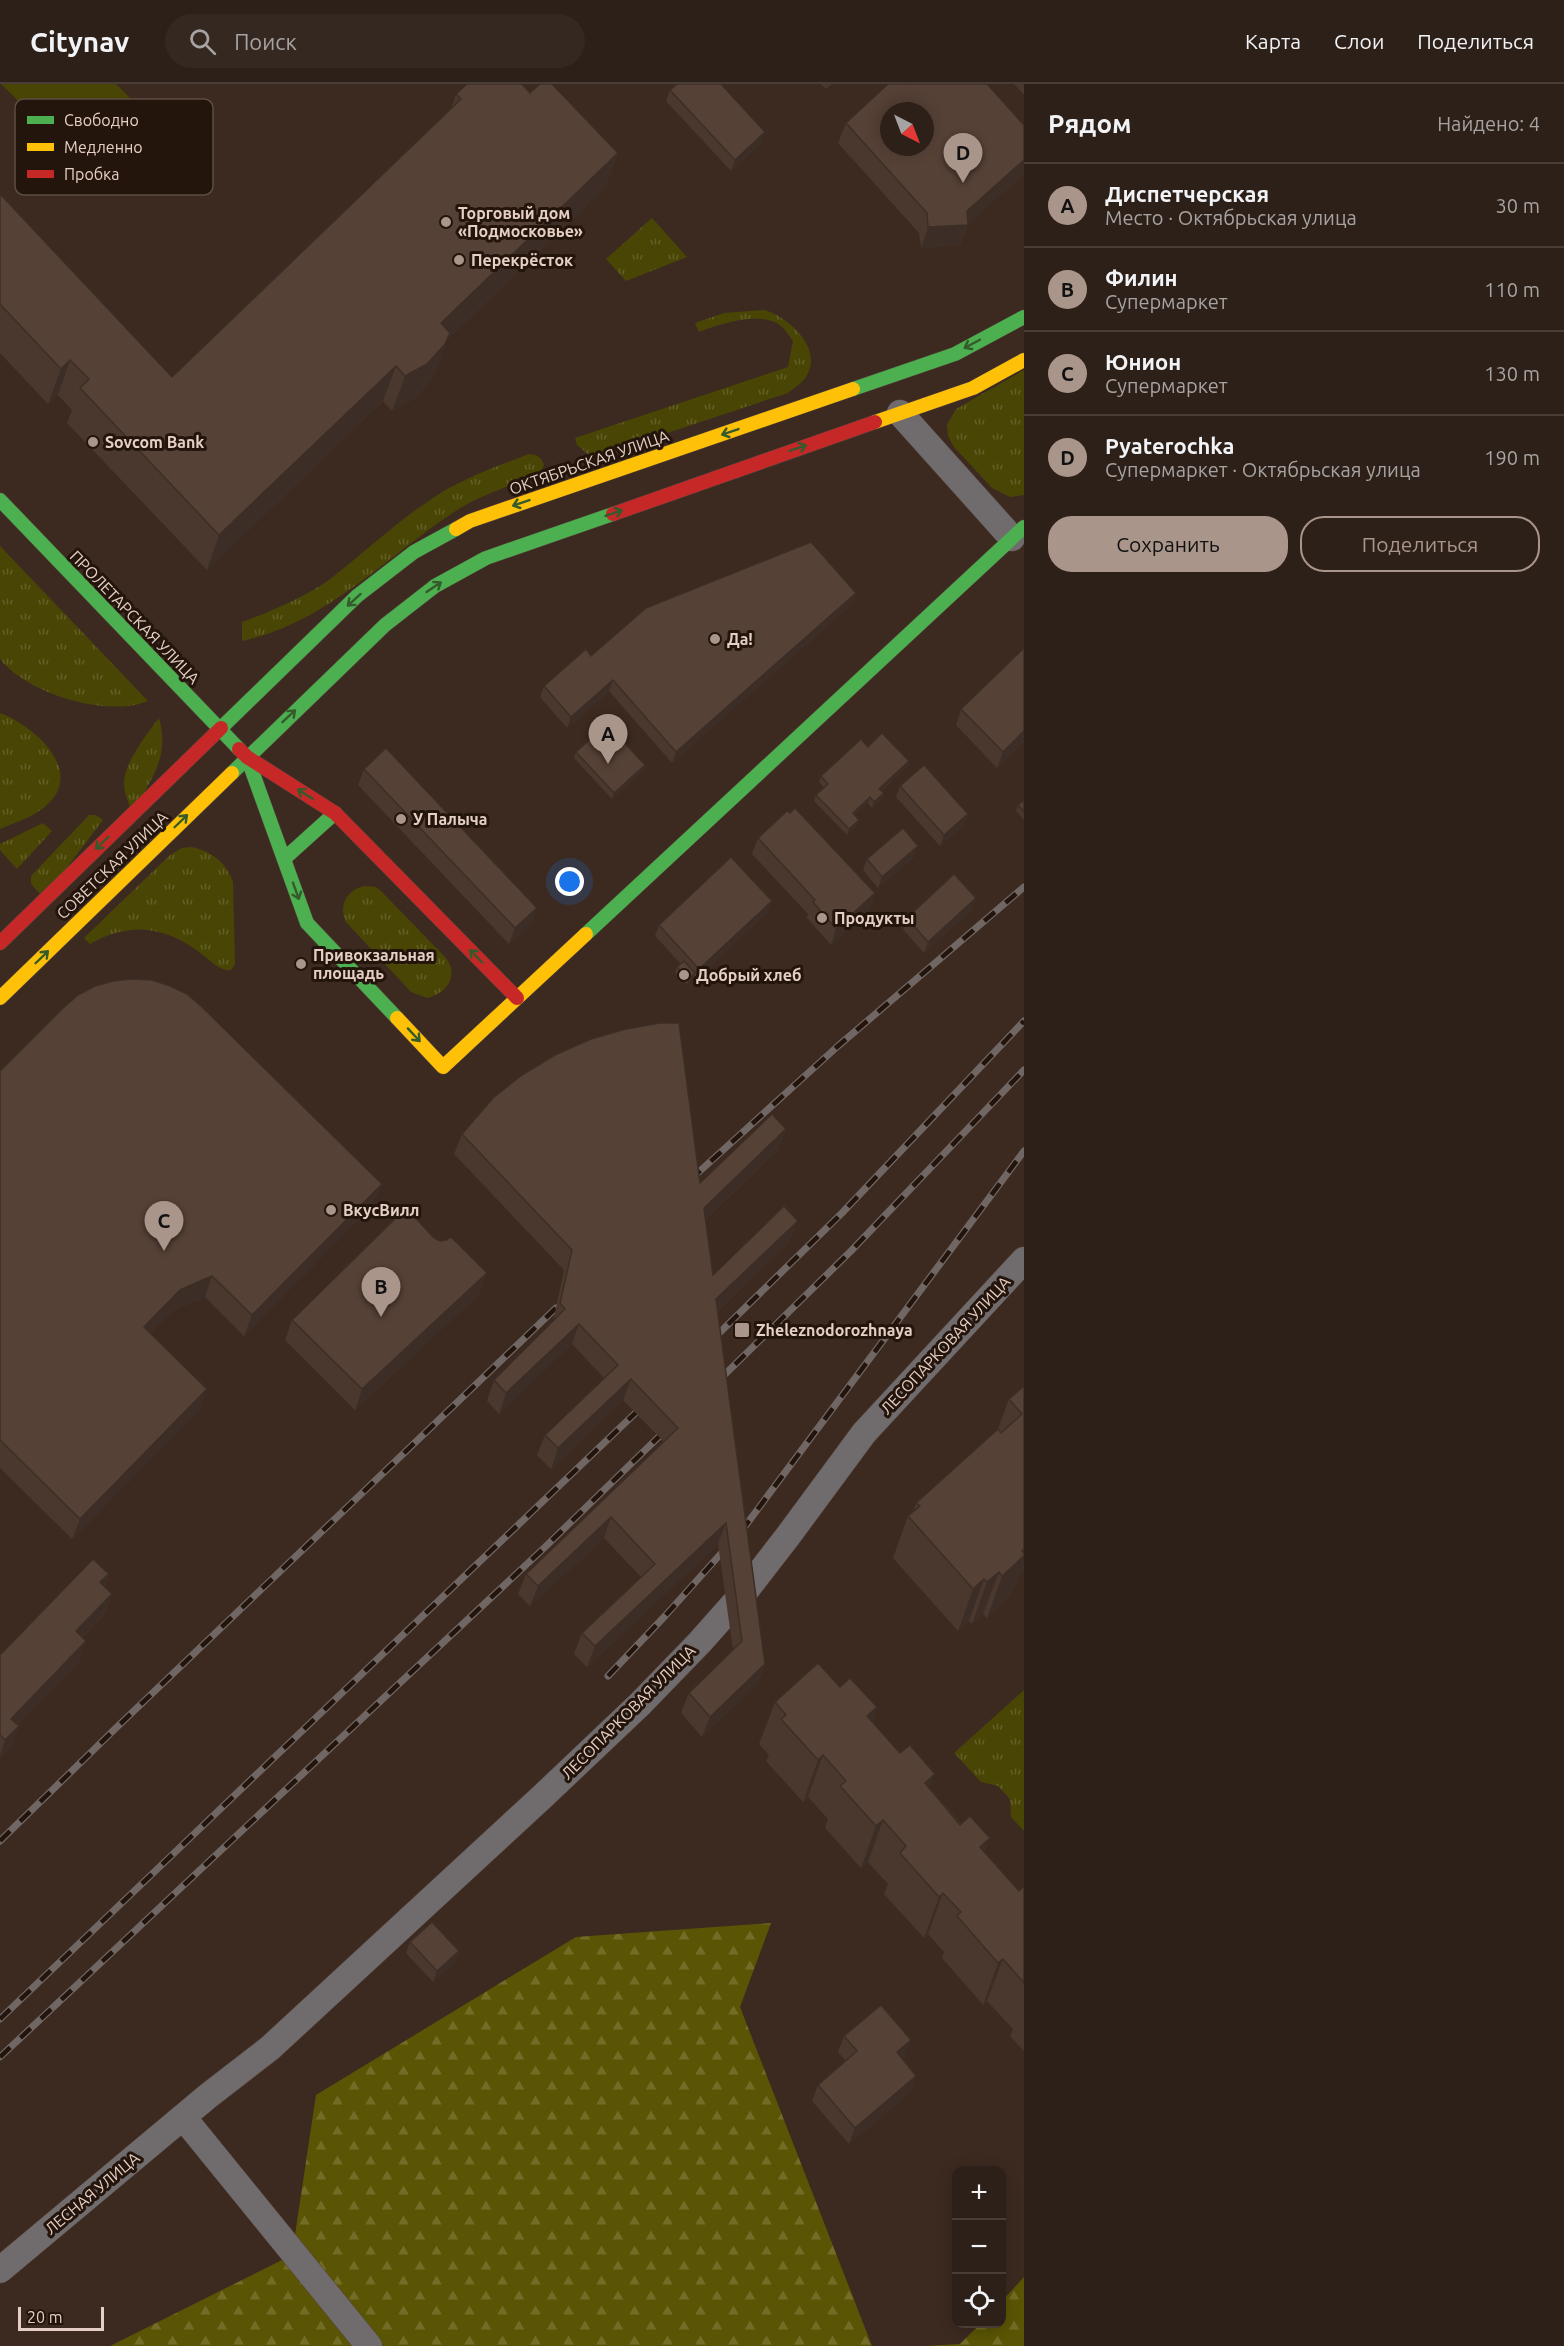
<!DOCTYPE html>
<html lang="ru">
<meta charset="utf-8">
<style>
body{margin:0;font-family:Ubuntu,sans-serif;background:#352821;color:#f1f3f6}
.controls{position:absolute;right:18px;bottom:18px;display:grid;overflow:hidden;border-radius:12px;box-shadow:0 3px 15px #0003}
.controls button{width:54px;height:54px;display:grid;place-items:center;padding:0;border:0;border-bottom:2px solid #483e37;background:#2d2018;color:#f1f3f6;font:30px sans-serif}
.compass{position:absolute;left:880px;top:18px;width:54px;height:54px;border-radius:50%;background:#2d2018;box-shadow:0 3px 15px #0003;rotate:138deg}
.scale{position:absolute;left:18px;bottom:15px;width:86px;box-sizing:border-box;padding-left:6px;border:3px solid #e5cfc4;border-top:0;font-size:16px;line-height:21px;white-space:nowrap;color:#e5cfc4;-webkit-text-stroke:4px #23140c;paint-order:stroke}
.you{position:absolute;left:570px;top:798px;width:21px;height:21px;margin:-15px;border:4px solid #fff;border-radius:50%;background:#1a73e8;box-shadow:0 0 0 9px #1a73e833}
.badge{display:grid;place-items:center;width:39px;height:39px;border-radius:50%;background:#aa958b;color:#111;font-size:20px;font-weight:700}
.pin{position:absolute;translate:-50% -50px;filter:drop-shadow(0 2px 3px #0008)}
.pin::after{content:'';position:absolute;top:32px;width:21px;height:18px;background:inherit;clip-path:polygon(0 0,100% 0,50% 100%)}
.list{margin:0;padding:0;list-style:none}
h2{display:flex;justify-content:space-between;align-items:center;height:78px;margin:0;padding:0 24px;font-size:26px}
h2 small{font-size:20px;font-weight:400;color:#a7a3a2}
.list li{display:grid;grid-template-columns:39px 1fr auto;gap:18px;align-items:center;box-sizing:border-box;height:84px;padding:0 24px;border-top:2px solid #483e37}
.list b{display:block;font-size:22px;white-space:nowrap}
.list p{margin:0;font-size:20px;white-space:nowrap;color:#a7a3a2}
.list em{font-size:20px;font-style:normal;color:#a7a3a2}
.actions{display:flex;gap:12px;padding:18px 24px}
.actions a{flex:1;padding:14px 0;border:2px solid #aa958b;border-radius:24px;text-align:center;font-size:21px;color:#aa958b}
.actions .main{background:#aa958b;color:#111}
.icon{flex:none;width:33px;height:33px;fill:none;stroke:currentColor;stroke-width:2;stroke-linecap:round;stroke-linejoin:round}
.map{position:relative;flex:none;width:1024px;height:2262px;overflow:hidden}
header{display:flex;align-items:center;gap:36px;box-sizing:border-box;height:84px;padding:0 30px;background:#2d2018;border-bottom:2px solid #483e37}
header strong{font-size:28px}
nav{display:flex;gap:33px;margin-inline-start:auto;font-size:21px}
.search{width:420px;height:54px;background:#352821;display:flex;align-items:center;gap:15px;box-sizing:border-box;padding:0 21px;border-radius:33px;color:#a7a3a2;font-size:22px}
main{display:flex}
aside{flex:1;background:#2d2018}
.map>svg:first-child{display:block}
.grass{fill:url(#grass-tufts)}
.forest{fill:url(#forest-firs)}
.pitch{fill:#494505}
.lines{fill:none;stroke-linecap:round;stroke-linejoin:round}
.street-casing{stroke:#55453d;stroke-width:27}
.fast-casing{stroke:#55453d;stroke-width:15}
.slow-casing{stroke:#55453d;stroke-width:15}
.jam-casing{stroke:#55453d;stroke-width:15}
.street{stroke:#706b6c;stroke-width:26}
.fast{stroke:#4caf50;stroke-width:14}
.slow{stroke:#ffc107;stroke-width:14}
.jam{stroke:#c62828;stroke-width:14}
.rail-casing{stroke:#706765;stroke-width:7}
.rail{stroke:#23140c;stroke-width:4.5;stroke-dasharray:14;stroke-linecap:butt}
.wall{fill:#4a382e}
.shaded-wall{fill:#3c2e26}
.building{fill:#564136;stroke:#3c2e26;stroke-width:1.5;fill-rule:evenodd}
.oneway{stroke:#355a2b}
.poi-dot{fill:#aa958b;stroke:#23140c;stroke-width:2}
.labels{text-anchor:middle;stroke-width:6;stroke-linejoin:round;paint-order:stroke}
.poi-label{font-size:16px;font-weight:bold;fill:#e5cfc4;stroke:#23140c;text-anchor:start}
.street-label{font-size:16px;fill:#e5cfc4;stroke:#23140c}
.key{fill:#23140c;stroke:#5d4c43;stroke-width:1.5}
.key-label{font-size:16px;fill:#e5cfc4}
</style>
<header>
<strong>Citynav</strong>
<div class="search"><svg class="icon" aria-label="search" viewBox="0 0 24 24"><circle cx="10" cy="10" r="6"/><path d="M15 15l6 6"/></svg>Поиск</div>
<nav><a>Карта</a><a>Слои</a><a>Поделиться</a></nav>
</header>
<main>
<div class="map">
<svg width="1024" height="2262" viewBox="0 0 1024 2262">
<defs>
<pattern id="grass-tufts" width="24" height="20" patternUnits="userSpaceOnUse" patternTransform="scale(1.5)"><rect width="24" height="20" fill="#494505"/><path d="M3 7l-1-3M5 7V3M7 7l1-3M15 17l-1-3M17 17v-4M19 17l1-3" fill="none" stroke="#635f28"/></pattern>
<pattern id="forest-firs" width="22" height="20" patternUnits="userSpaceOnUse" patternTransform="scale(1.5)"><rect width="22" height="20" fill="#5a5504"/><path d="M5 1l3.5 6h-7zM16 11l3.5 6h-7z" fill="#726c27"/></pattern>
</defs>
<rect width="100%" height="100%" fill="#3c2a20"/>
<g class="grass">
<polygon points="652,134 687,173 626,197 606,175"/>
<path d="M765,226c24,8 59,38 41,67 -4,6 -12,11 -18,16l-190,63h-8l-13,-11 -2,-7 213,-71 5,-26c-4,-5 -7,-11 -12,-15 -18,-16 -63,-2 -82,6l-4,-9 29,-10z"/>
<polygon points="1024,286 1024,411 1010,413 992,404 954,363 948,352 947,341 956,325"/>
<path d="M529,370c9,1 12,3 15,11l-3,6 -7,5c-28,11 -58,21 -83,38 -68,46 -126,109 -209,127v-19c30,-11 61,-24 87,-42 35,-27 67,-58 104,-82 30,-20 63,-31 96,-44z"/>
<path d="M0,462l148,155c-40,17 -121,-7 -148,-42z"/>
<path d="M0,629c31,11 84,55 49,90 -12,13 -33,19 -49,26z"/>
<path d="M159,634c11,39 -8,62 -27,95 -3,-10 -9,-22 -8,-32 2,-21 23,-47 35,-63z"/>
<polygon points="89,731 96,731 103,736 44,814 31,800 31,792"/>
<polygon points="43,739 52,747 17,785 0,766 0,760"/>
<path d="M191,763c20,4 35,15 42,35l2,82 -4,6c-12,1 -20,-9 -28,-15 -37,-29 -72,-34 -113,-11l-6,-6 86,-83 12,-7z"/>
<path d="M364,802l12,1 4,3 66,68c13,18 1,35 -19,40l-16,-6 -65,-70c-8,-16 1,-32 18,-36z"/>
<polygon points="1024,1606 1024,1747 1011,1733 1010,1715 998,1702 981,1698 954,1669"/>
</g>
<g class="forest">
<polygon points="771,1839 740,1923 872,2262 110,2262 292,2171 316,2011 576,1853"/>
<polygon points="1024,2193 1024,2262 925,2262 960,2260 980,2240 1002,2240 1002,2217"/>
</g>
<polygon class="pitch" points="1,0 116,0 160,44 104,101"/>
<g class="lines">
<defs>
<g id="street">
<polyline points="900,329 1012,454"/>
<polyline points="183,2033 369,2262"/>
<polyline points="0,2186 208,2012 270,1964 543,1712 640,1620 700,1558 747,1505 788,1452 864,1349 1024,1176"/>
</g>
<g id="fast">
<polyline points="853,305 955,270 1024,233"/>
<polyline points="0,416 239,665"/>
<polyline points="221,644 357,512 414,468 456,445"/>
<polyline points="247,673 307,839 397,934"/>
<polyline points="232,689 385,541 435,502 486,474 613,430"/>
<polyline points="284,775 335,729"/>
<polyline points="586,850 1024,443"/>
</g>
<g id="slow">
<polyline points="875,338 973,304 1024,276"/>
<polyline points="456,445 470,437 853,305"/>
<polyline points="0,914 232,689"/>
<polyline points="397,934 443,983 586,850"/>
</g>
<g id="jam">
<polyline points="613,430 875,338"/>
<polyline points="239,665 247,673 335,729 517,914"/>
<polyline points="0,859 221,644"/>
</g>
</defs>
<use href="#street" class="street-casing"/>
<use href="#fast" class="fast-casing"/>
<use href="#slow" class="slow-casing"/>
<use href="#jam" class="jam-casing"/>
<use href="#street" class="street"/>
<use href="#fast" class="fast"/>
<use href="#slow" class="slow"/>
<use href="#jam" class="jam"/>
<defs>
<g id="rail">
<polyline points="690,1096 838,962 1024,803"/>
<polyline points="708,1260 842,1129 1024,937"/>
<polyline points="715,1300 851,1167 1024,986"/>
<polyline points="608,1592 665,1532 743,1445 1024,1067"/>
<polyline points="0,1757 117,1643 556,1224"/>
<polyline points="0,1935 647,1318"/>
<polyline points="0,1973 543,1465 671,1341"/>
</g>
</defs>
<use href="#rail" class="rail-casing"/>
<use href="#rail" class="rail"/>
</g>
<g class="wall">
<polygon points="821,0 832,0 826,5"/>
<polygon points="1014,0 1024,0 1024,11"/>
<polygon points="670,6 761,59 731,87 666,17"/>
<polygon points="530,9 618,69 605,104 447,256 437,284 432,295 414,315 392,327 383,317 207,486 67,339 72,326 58,311 48,320 0,269 0,110 172,293 451,25 456,10"/>
<polygon points="846,39 1024,41 1024,90 968,140 960,161 921,164 919,149 838,59"/>
<polygon points="856,509 852,520 672,679 609,607 567,644 540,613 544,602 591,572"/>
<polygon points="1024,564 1024,657 997,684 956,641 961,625"/>
<polygon points="868,663 909,677 907,682 881,707 884,709 882,715 872,724 868,719 855,731 859,736 857,741 847,751 814,717 816,711 824,704 819,698 821,692"/>
<polygon points="576,668 645,681 643,686 612,715 574,674"/>
<polygon points="364,685 532,840 509,860 358,701"/>
<polygon points="900,702 968,730 964,741 940,762 896,713"/>
<polygon points="1024,716 1024,736 1016,727 1018,721"/>
<polygon points="758,754 875,809 869,825 831,861 807,834 808,830 752,770"/>
<polygon points="914,773 878,804 863,786 867,775"/>
<polygon points="972,825 924,869 903,845 907,834"/>
<polygon points="768,828 695,896 693,893 687,900 675,888 677,883 681,880 655,852 659,841"/>
<polygon points="0,987 374,1120 244,1252 205,1213 172,1227 150,1249 200,1326 72,1455 0,1384"/>
<polygon points="786,1045 778,1066 705,1136 713,1191 790,1157 718,1227 765,1580 757,1600 702,1653 681,1629 689,1609 733,1566 718,1460 587,1583 574,1570 582,1549 641,1493 604,1454 530,1522 518,1510 526,1490 664,1358 623,1316 551,1385 537,1371 545,1351 604,1294 572,1260 499,1330 487,1317 494,1296 553,1238 564,1186 454,1070 462,1050 700,1099"/>
<polygon points="434,1154 487,1189 479,1210 355,1326 285,1256 292,1236"/>
<polygon points="1024,1302 1024,1488 1020,1491 1017,1499 1014,1502 1010,1513 987,1534 983,1530 972,1540 969,1537 958,1547 893,1474 908,1432 913,1428 916,1419 998,1345 1009,1315"/>
<polygon points="109,1490 104,1503 112,1510 104,1531 82,1554 79,1578 17,1641 19,1642 11,1663 0,1674 0,1571"/>
<polygon points="840,1603 877,1623 872,1637 1019,1807 1024,1802 1024,1967 1010,1952 1013,1945 987,1917 983,1921 942,1874 944,1868 928,1850 924,1854 884,1810 888,1800 868,1778 861,1784 825,1744 828,1735 808,1713 803,1718 766,1677 769,1671 759,1660 775,1618"/>
<polygon points="410,1858 459,1867 455,1878 433,1898 406,1869"/>
<polygon points="844,1952 905,1972 902,1975 911,2008 849,2060 812,2017 818,2001 846,1977 838,1968"/>
</g>
<g class="shaded-wall">
<polygon points="765,48 761,59 731,87 735,76"/>
<polygon points="618,69 605,104 447,256 437,284 432,295 414,315 392,327 405,292 441,239"/>
<polygon points="1024,76 1024,90 967,141 960,161 921,164 928,143 967,127"/>
<polygon points="70,276 58,311 48,320 61,285"/>
<polygon points="396,282 383,317 207,486 219,451"/>
<polygon points="856,509 852,520 672,679 676,668"/>
<polygon points="613,596 609,607 567,644 571,633"/>
<polygon points="1024,647 1024,657 997,684 1003,668"/>
<polygon points="909,677 907,682 877,710 879,705"/>
<polygon points="645,681 643,686 612,715 614,709"/>
<polygon points="884,709 882,715 872,724 874,718"/>
<polygon points="870,713 868,719 851,735 853,729"/>
<polygon points="968,730 964,741 940,762 944,751"/>
<polygon points="859,736 857,741 847,751 849,745"/>
<polygon points="918,762 914,773 878,804 882,793"/>
<polygon points="875,809 869,825 831,861 836,845"/>
<polygon points="976,814 972,825 924,869 928,858"/>
<polygon points="772,817 768,828 695,896 699,885"/>
<polygon points="537,824 532,840 509,860 515,844"/>
<polygon points="695,889 693,894 687,900 689,895"/>
<polygon points="786,1045 778,1066 696,1144 704,1124"/>
<polygon points="382,1100 374,1120 244,1252 252,1231"/>
<polygon points="798,1137 790,1157 708,1236 716,1215"/>
<polygon points="487,1189 479,1210 355,1326 362,1305"/>
<polygon points="212,1192 205,1213 172,1227 136,1263 144,1243 180,1206"/>
<polygon points="579,1240 572,1260 499,1330 506,1309"/>
<polygon points="631,1295 623,1316 551,1385 558,1364"/>
<polygon points="207,1305 200,1326 72,1455 80,1435"/>
<polygon points="611,1433 604,1454 530,1522 538,1502"/>
<polygon points="726,1439 718,1460 587,1583 595,1562"/>
<polygon points="1024,1465 1024,1488 1020,1491 1017,1499 1014,1502 1010,1513 987,1534 1002,1492"/>
<polygon points="999,1488 983,1530 972,1540 987,1498"/>
<polygon points="109,1490 101,1510 100,1498"/>
<polygon points="984,1495 969,1537 958,1547 973,1505"/>
<polygon points="112,1510 104,1531 68,1568 76,1547"/>
<polygon points="86,1557 79,1578 4,1655 11,1635"/>
<polygon points="765,1580 757,1600 702,1653 710,1633"/>
<polygon points="877,1623 861,1665 867,1632"/>
<polygon points="19,1642 11,1663 0,1674 0,1671 5,1656"/>
<polygon points="823,1671 808,1713 803,1718 818,1676"/>
<polygon points="935,1690 920,1732 925,1699"/>
<polygon points="883,1736 868,1778 861,1784 876,1742"/>
<polygon points="990,1754 975,1796 980,1763"/>
<polygon points="943,1809 928,1850 924,1854 939,1813"/>
<polygon points="459,1867 455,1878 433,1898 437,1887"/>
<polygon points="1003,1875 987,1917 983,1921 998,1879"/>
<polygon points="911,1956 905,1972 891,1984 897,1968"/>
<polygon points="916,1992 911,2008 849,2060 855,2044"/>
</g>
<g class="building">
<polygon points="467,0 522,0 530,9 540,0 552,0 618,69 441,239 450,249 445,260 427,280 405,292 396,282 219,451 80,304 89,295 70,276 61,285 0,220 0,110 172,293 461,15 456,10"/>
<polygon points="677,0 721,0 765,48 735,76 670,6"/>
<path d="M888,0h99l37,41v35l-57,51 1,14 -40,2 -1,-14 -81,-90zM889,27h36v36h-36z"/>
<polygon points="811,458 856,509 676,668 613,596 571,633 544,602 586,565 591,572 646,524"/>
<polygon points="1024,564 1024,647 1003,668 961,625"/>
<polygon points="607,640 645,681 614,709 576,668"/>
<polygon points="882,649 909,677 879,705 884,709 874,718 870,713 853,729 859,736 849,745 816,711 828,700 821,692 861,655 868,663"/>
<polygon points="386,664 537,824 515,844 364,685"/>
<polygon points="924,681 968,730 944,751 900,702"/>
<polygon points="1024,716 1024,728 1018,721"/>
<polygon points="795,724 875,809 836,845 813,818 815,816 758,754 787,727 790,729"/>
<polygon points="903,744 918,762 882,793 867,775"/>
<polygon points="731,773 772,817 699,885 659,841"/>
<polygon points="954,790 976,814 928,858 907,834"/>
<polygon points="684,877 695,889 689,895 677,883"/>
<polygon points="132,895 152,896 170,902 187,910 202,923 382,1100 252,1231 212,1192 180,1206 144,1243 207,1305 80,1435 0,1356 0,987 62,925 78,911 95,902 113,897"/>
<polygon points="660,939 679,939 700,1099 772,1030 786,1045 704,1124 713,1191 784,1122 798,1137 716,1215 765,1580 710,1633 689,1609 742,1557 726,1439 595,1562 582,1549 655,1480 611,1433 538,1502 526,1490 678,1344 631,1295 558,1364 545,1351 618,1281 579,1240 506,1309 494,1296 565,1225 560,1219 572,1166 462,1050 493,1014 522,991 555,971 591,955 626,945"/>
<polygon points="406,1124 434,1154 440,1157 446,1156 451,1153 487,1189 362,1305 292,1236"/>
<polygon points="1024,1302 1024,1465 1022,1467 1024,1469 1024,1472 1002,1492 999,1488 987,1498 984,1495 973,1505 908,1432 920,1422 916,1419 998,1345 1001,1349 1022,1330 1009,1315"/>
<polygon points="93,1475 109,1490 100,1498 112,1510 76,1547 86,1557 11,1635 19,1642 5,1656 0,1651 0,1571"/>
<polygon points="818,1579 840,1603 850,1594 877,1623 867,1632 900,1669 910,1661 935,1690 925,1699 960,1741 970,1732 990,1754 980,1763 1019,1807 1024,1802 1024,1899 1003,1875 998,1879 957,1832 961,1828 943,1809 939,1813 900,1769 906,1762 883,1736 876,1742 840,1702 846,1697 823,1671 818,1676 781,1635 786,1631 775,1618"/>
<polygon points="432,1838 459,1867 437,1887 410,1858"/>
<polygon points="881,1921 911,1956 897,1968 916,1992 855,2044 818,2001 857,1967 844,1952"/>
</g>
<defs><path id="oneway-shaft" d="M-6 0H5M1.5-3L5.5 0L1.5 3" fill="none" stroke-width="1.6" stroke-linecap="round" stroke-linejoin="round" transform="scale(1.5)"/></defs>
<g class="oneway">
<use href="#oneway-shaft" transform="translate(972 260) rotate(152)"/>
<use href="#oneway-shaft" transform="translate(730 348) rotate(161)"/>
<use href="#oneway-shaft" transform="translate(798 364) rotate(-19)"/>
<use href="#oneway-shaft" transform="translate(521 419) rotate(161)"/>
<use href="#oneway-shaft" transform="translate(614 429) rotate(-19)"/>
<use href="#oneway-shaft" transform="translate(434 503) rotate(-34)"/>
<use href="#oneway-shaft" transform="translate(354 516) rotate(138)"/>
<use href="#oneway-shaft" transform="translate(289 632) rotate(-43)"/>
<use href="#oneway-shaft" transform="translate(305 710) rotate(-148)"/>
<use href="#oneway-shaft" transform="translate(181 737) rotate(-44)"/>
<use href="#oneway-shaft" transform="translate(102 759) rotate(136)"/>
<use href="#oneway-shaft" transform="translate(296 807) rotate(70)"/>
<use href="#oneway-shaft" transform="translate(476 872) rotate(-134)"/>
<use href="#oneway-shaft" transform="translate(42 873) rotate(-44)"/>
<use href="#oneway-shaft" transform="translate(414 951) rotate(47)"/>
</g>
<g class="poi-dot">
<circle cx="446" cy="138" r="6"/>
<circle cx="459" cy="176" r="6"/>
<circle cx="93" cy="358" r="6"/>
<circle cx="715" cy="555" r="6"/>
<circle cx="401" cy="735" r="6"/>
<circle cx="822" cy="834" r="6"/>
<circle cx="301" cy="880" r="6"/>
<circle cx="684" cy="891" r="6"/>
<circle cx="331" cy="1126" r="6"/>
<rect x="734" y="1238" width="16" height="16" rx="3"/>
</g>
<g class="labels">
<g class="poi-label">
<text x="458" y="135">Торговый дом<tspan x="458" dy="18">«Подмосковье»</tspan></text>
<text x="471" y="182">Перекрёсток</text>
<text x="105" y="364">Sovcom Bank</text>
<text x="727" y="561">Да!</text>
<text x="413" y="741">У Палыча</text>
<text x="834" y="840">Продукты</text>
<text x="313" y="877">Привокзальная<tspan x="313" dy="18">площадь</tspan></text>
<text x="696" y="897">Добрый хлеб</text>
<text x="343" y="1132">ВкусВилл</text>
<text x="756" y="1252">Zheleznodorozhnаyа</text>
</g>
<g class="street-label">
<text transform="translate(589 378) rotate(-19)" y="6">ОКТЯБРЬСКАЯ УЛИЦА</text>
<text transform="translate(135 533) rotate(46)" y="6">ПРОЛЕТАРСКАЯ УЛИЦА</text>
<text transform="translate(112 781) rotate(-44)" y="6">СОВЕТСКАЯ УЛИЦА</text>
<text transform="translate(945 1261) rotate(-47)" y="6">ЛЕСОПАРКОВАЯ УЛИЦА</text>
<text transform="translate(628 1628) rotate(-45)" y="6">ЛЕСОПАРКОВАЯ УЛИЦА</text>
<text transform="translate(92 2109) rotate(-40)" y="6">ЛЕСНАЯ УЛИЦА</text>
</g>
</g>
<rect x="15" y="15" width="198" height="96" rx="9" class="key"/>
<rect x="27" y="32" width="27" height="8" fill="#4caf50"/>
<rect x="27" y="59" width="27" height="8" fill="#ffc107"/>
<rect x="27" y="86" width="27" height="8" fill="#c62828"/>
<g class="key-label">
<text x="64" y="42">Свободно</text>
<text x="64" y="69">Медленно</text>
<text x="64" y="96">Пробка</text>
</g>
</svg>
<div class="controls">
<button>+</button>
<button>−</button>
<button><svg class="icon" aria-label="locate" viewBox="0 0 24 24"><circle cx="12" cy="12" r="6"/><path d="M12 2v4M12 18v4M2 12h4M18 12h4"/></svg></button>
</div>
<svg class="compass" viewBox="-18 -18 36 36"><path d="M0-13l5 13h-10z" fill="#e53935"/><path d="M0 13l5-13h-10z" fill="#a7a3a2"/></svg>
<div class="scale">20 m</div>
<div class="you"></div>
<div class="pin badge" style="left:608px;top:680px">A</div>
<div class="pin badge" style="left:381px;top:1233px">B</div>
<div class="pin badge" style="left:164px;top:1167px">C</div>
<div class="pin badge" style="left:963px;top:99px">D</div>
</div>
<aside>
<h2>Рядом<small>Найдено: 4</small></h2>
<ul class="list">
<li><span class="badge">A</span><div><b>Диспетчерская</b><p>Место · Октябрьская улица</p></div><em>30 m</em></li>
<li><span class="badge">B</span><div><b>Филин</b><p>Супермаркет</p></div><em>110 m</em></li>
<li><span class="badge">C</span><div><b>Юнион</b><p>Супермаркет</p></div><em>130 m</em></li>
<li><span class="badge">D</span><div><b>Pyaterochka</b><p>Супермаркет · Октябрьская улица</p></div><em>190 m</em></li>
</ul>
<div class="actions"><a class="main">Сохранить</a><a>Поделиться</a></div>
</aside>
</main>
